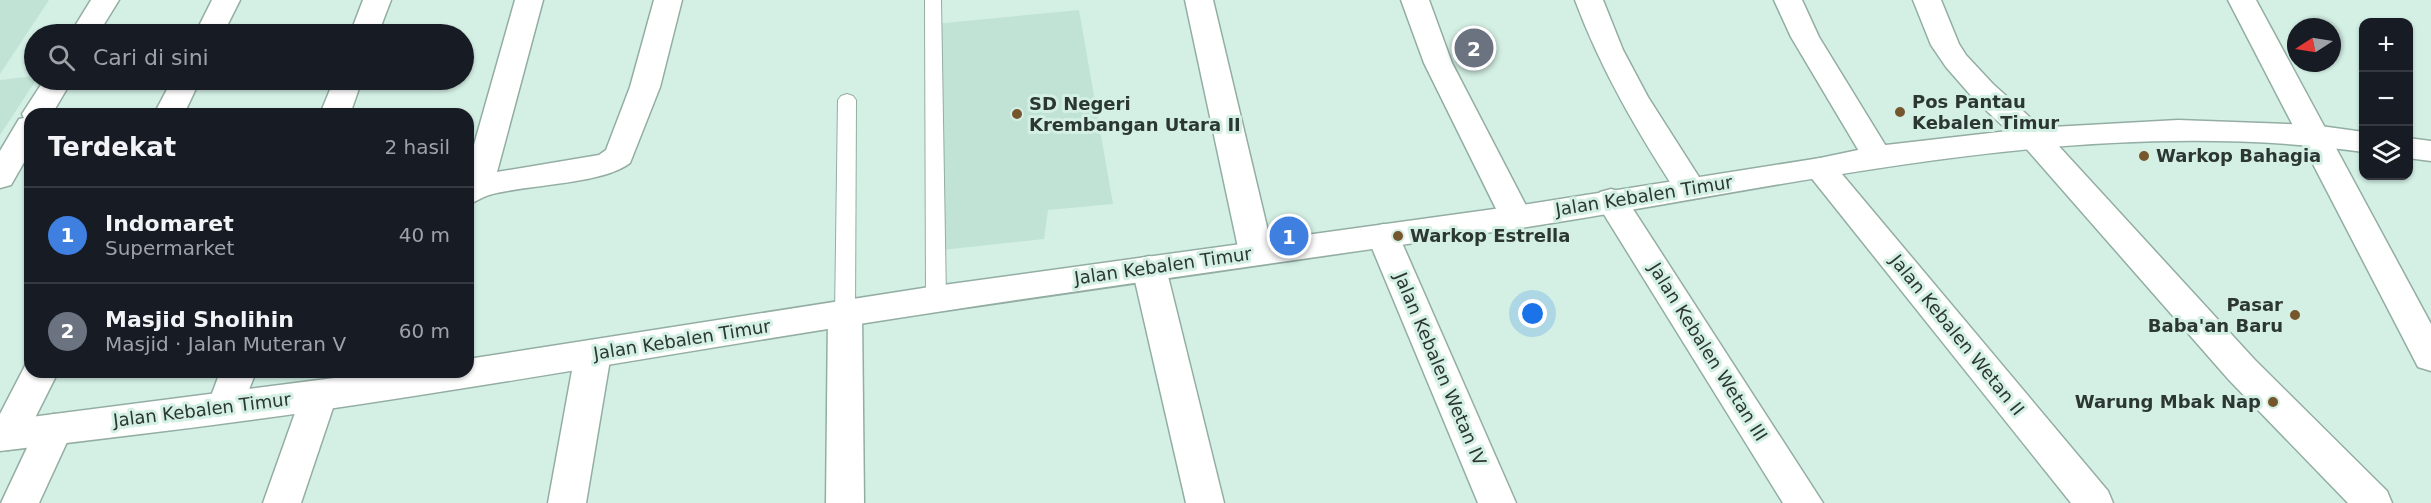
<!DOCTYPE html>
<html lang="id">
<meta charset="utf-8">
<style>
body{margin:0;font-family:"DejaVu Sans",sans-serif;background:#20242c;color:#f1f3f6}
.controls{position:absolute;right:18px;top:18px;display:grid;overflow:hidden;border-radius:12px;box-shadow:0 2px 4px #0004}
.controls button{width:54px;height:54px;display:grid;place-items:center;padding:0;border:0;border-bottom:2px solid #363941;background:#171b24;color:#f1f3f6;font:30px sans-serif}
.compass{position:absolute;left:2287px;top:18px;width:54px;height:54px;border-radius:50%;background:#171b24;box-shadow:0 2px 4px #0004;rotate:258deg}
.you{position:absolute;left:1533px;top:314px;width:21px;height:21px;margin:-15px;border:4px solid #fff;border-radius:50%;background:#1a73e8;box-shadow:0 0 0 9px #1a73e833}
.badge{display:grid;place-items:center;width:39px;height:39px;border-radius:50%;background:#baad9c;color:#fff;font-size:20px;font-weight:700}
.pin{position:absolute;translate:-50% -50%;border:3px solid #fff;box-shadow:0 2px 6px #0006}
.list{margin:0;padding:0;list-style:none}
h2{display:flex;justify-content:space-between;align-items:center;height:78px;margin:0;padding:0 24px;font-size:26px}
h2 small{font-size:20px;font-weight:400;color:#9ea1a6}
.list li{display:grid;grid-template-columns:39px 1fr auto;gap:18px;align-items:center;box-sizing:border-box;height:96px;padding:0 24px;border-top:2px solid #363941}
.list b{display:block;font-size:22px;white-space:nowrap}
.list p{margin:0;font-size:20px;white-space:nowrap;color:#9ea1a6}
.list em{font-size:20px;font-style:normal;color:#9ea1a6}
.icon{flex:none;width:33px;height:33px;fill:none;stroke:currentColor;stroke-width:2;stroke-linecap:round;stroke-linejoin:round}
.map{position:relative;flex:none;width:2431px;height:503px;overflow:hidden}
.search{position:absolute;background:#171b24;box-shadow:0 2px 4px #0004;left:24px;top:24px;width:450px;height:66px;display:flex;align-items:center;gap:15px;box-sizing:border-box;padding:0 21px;border-radius:33px;color:#9ea1a6;font-size:22px}
.panel{position:absolute;background:#171b24;box-shadow:0 2px 4px #0004;left:24px;top:108px;width:450px;height:270px;border-radius:18px}
.map>svg:first-child{display:block}
.built{fill:#c0e3d6}
.lines{fill:none;stroke-linecap:round;stroke-linejoin:round}
.lane-casing{stroke:#93ada3;stroke-width:2}
.street-casing{stroke:#93ada3;stroke-width:3}
.secondary-casing{stroke:#93ada3;stroke-width:3}
.lane{fill:#fff;fill-rule:evenodd}
.street{fill:#fff;fill-rule:evenodd}
.secondary{fill:#fff;fill-rule:evenodd}
.poi-dot{fill:#76572d;stroke:#d4f0e5;stroke-width:2}
.labels{text-anchor:middle;stroke-width:6;stroke-linejoin:round;paint-order:stroke}
.poi-label{font-size:18px;font-weight:bold;fill:#2c3733;stroke:#d4f0e5;text-anchor:start}
.street-label{font-size:18px;fill:#2c3733;stroke:#d4f0e5}
</style>
<div class="map">
<svg width="2431" height="503" viewBox="0 0 2431 503">
<rect width="100%" height="100%" fill="#d4f0e5"/>
<g class="built">
<polygon points="0,0 49,0 0,74"/>
<polygon points="1079,10 1113,204 1048,210 1044,239 942,250 934,24"/>
<polygon points="34,76 36,80 0,135 0,80"/>
</g>
<g class="lines">
<defs>
<g id="lane">
<polygon points="925,0 941,0 946,299 943,304 936,306 929,304 926,299"/>
<polygon points="847,94 853,96 856,100 855,314 852,319 845,322 838,319 835,314 838,100 841,96"/>
</g>
<g id="street">
<polygon points="91,0 119,0 98,34 70,34"/>
<polygon points="212,0 240,0 223,34 195,34"/>
<polygon points="363,0 391,0 378,34 350,34"/>
<path d="M515,0h28l-46,172 102,-17 7,-5 24,-63 24,-87h28l-22,87 -30,76c-29,22 -103,21 -141,32 -7,2 -13,7 -21,9v-38z"/>
<polygon points="1185,0 1213,0 1273,252 1268,260 1256,264 1244,260 1239,252"/>
<polygon points="1401,0 1429,0 1452,63 1532,217 1527,225 1516,228 1505,225 1500,217 1424,63"/>
<path d="M1575,0h28l20,50 25,47 58,91 -5,8 -11,3 -11,-3c-41,-63 -78,-126 -104,-196z"/>
<polygon points="1774,0 1802,0 1819,37 1892,156 1888,163 1877,166 1866,163 1791,37"/>
<polygon points="1913,0 1941,0 1959,44 1966,55 1993,84 2045,131 2255,360 2387,491 2392,503 2348,503 2229,380 2023,145 1973,98 1946,67 1931,45"/>
<polygon points="2228,0 2256,0 2431,324 2431,371 2418,367"/>
<polygon points="44,80 72,80 52,114 30,114 30,152 11,185 0,188 0,151 19,119 24,118 22,114"/>
<polygon points="172,80 200,80 184,114 154,114"/>
<polygon points="334,80 362,80 350,114 320,114"/>
<polygon points="1820,158 1831,161 2108,491 2113,503 2071,503 1809,175 1804,168 1809,161"/>
<polygon points="1611,189 1622,192 1823,503 1783,503 1595,200 1600,192"/>
<polygon points="1383,224 1395,228 1399,236 1516,503 1478,503 1367,236 1371,228"/>
<polygon points="1149,256 1161,259 1166,268 1224,503 1186,503 1132,268 1137,259"/>
<polygon points="845,301 857,305 862,314 864,503 826,503 828,314 833,305"/>
<polygon points="593,340 606,344 611,354 586,503 548,503 575,354 580,344"/>
<polygon points="30,361 30,372 58,372 21,446 8,450 0,447 0,414 27,362"/>
<polygon points="220,372 256,372 238,417 225,422 212,417 207,407"/>
<polygon points="319,382 332,386 337,396 301,503 263,503 301,396 306,386"/>
<polygon points="54,414 67,418 73,429 39,503 1,503 41,418"/>
</g>
<g id="secondary">
<path d="M2178,120l135,5 51,7v20c-288,-40 -574,36 -857,78 -190,27 -380,53 -570,82 -205,31 -410,68 -616,98 -106,16 -214,28 -321,41v-30l381,-49h87v-13l468,-73 580,-80 304,-48 57,-12 157,-18z"/>
<polygon points="2408,138 2431,141 2431,161 2408,158"/>
</g>
</defs>
<use href="#lane" class="lane-casing"/>
<use href="#street" class="street-casing"/>
<use href="#secondary" class="secondary-casing"/>
<use href="#lane" class="lane"/>
<use href="#street" class="street"/>
<use href="#secondary" class="secondary"/>
</g>
<g class="poi-dot">
<circle cx="1900" cy="112" r="6"/>
<circle cx="1017" cy="114" r="6"/>
<circle cx="2144" cy="156" r="6"/>
<circle cx="1398" cy="236" r="6"/>
<circle cx="2295" cy="315" r="6"/>
<circle cx="2273" cy="402" r="6"/>
</g>
<g class="labels">
<g class="poi-label">
<text x="1912" y="108">Pos Pantau<tspan x="1912" dy="21">Kebalen Timur</tspan></text>
<text x="1029" y="110">SD Negeri<tspan x="1029" dy="21">Krembangan Utara II</tspan></text>
<text x="2156" y="162">Warkop Bahagia</text>
<text x="1410" y="242">Warkop Estrella</text>
<text x="2283" y="311" text-anchor="end">Pasar<tspan x="2283" dy="21">Baba'an Baru</tspan></text>
<text x="2261" y="408" text-anchor="end">Warung Mbak Nap</text>
</g>
<g class="street-label">
<text transform="translate(1644 196) rotate(-9)" y="6">Jalan Kebalen Timur</text>
<text transform="translate(1163 266) rotate(-8)" y="6">Jalan Kebalen Timur</text>
<text transform="translate(1957 335) rotate(51)" y="6">Jalan Kebalen Wetan II</text>
<text transform="translate(682 340) rotate(-9)" y="6">Jalan Kebalen Timur</text>
<text transform="translate(1708 352) rotate(58)" y="6">Jalan Kebalen Wetan III</text>
<text transform="translate(1440 369) rotate(67)" y="6">Jalan Kebalen Wetan IV</text>
<text transform="translate(202 410) rotate(-7)" y="6">Jalan Kebalen Timur</text>
</g>
</g>
</svg>
<div class="controls">
<button>+</button>
<button>−</button>
<button><svg class="icon" aria-label="layers" viewBox="0 0 24 24"><path d="M12 4l9 5-9 5-9-5zM3 14l9 5 9-5"/></svg></button>
</div>
<svg class="compass" viewBox="-18 -18 36 36"><path d="M0-13l5 13h-10z" fill="#e53935"/><path d="M0 13l5-13h-10z" fill="#9ea1a6"/></svg>
<div class="you"></div>
<div class="pin badge" style="left:1289px;top:236px;background:#3f7fe0">1</div>
<div class="pin badge" style="left:1474px;top:48px;background:#6b7280">2</div>
<div class="search"><svg class="icon" aria-label="search" viewBox="0 0 24 24"><circle cx="10" cy="10" r="6"/><path d="M15 15l6 6"/></svg>Cari di sini</div>
<section class="panel">
<h2>Terdekat<small>2 hasil</small></h2>
<ul class="list">
<li><span class="badge" style="background:#3f7fe0">1</span><div><b>Indomaret</b><p>Supermarket</p></div><em>40 m</em></li>
<li><span class="badge" style="background:#6b7280">2</span><div><b>Masjid Sholihin</b><p>Masjid · Jalan Muteran V</p></div><em>60 m</em></li>
</ul>
</section>
</div>
